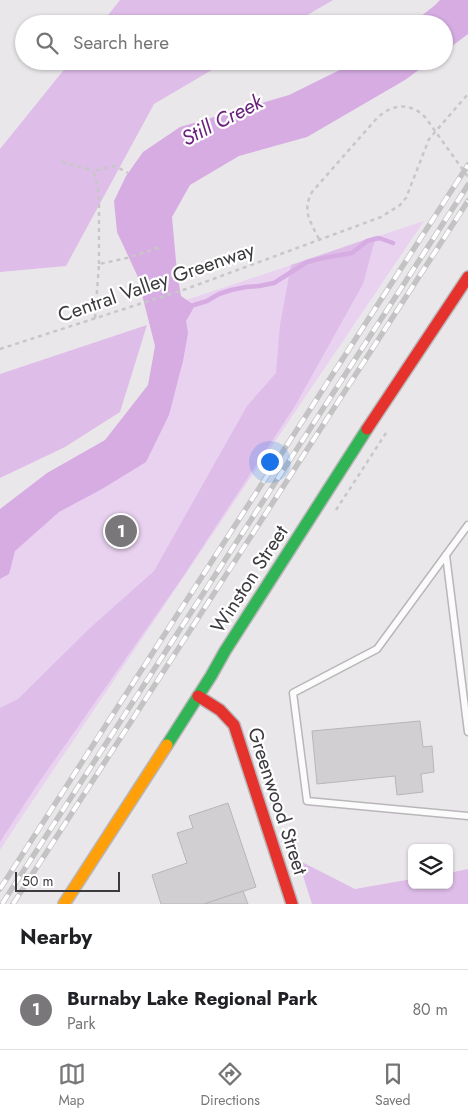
<!DOCTYPE html>
<style>
body{margin:0;font-family:Jost,sans-serif;background:#f6f6f6;color:#202124}
.controls{position:absolute;right:15px;bottom:15px;display:grid;overflow:hidden;border-radius:8px;box-shadow:0 1px 4px #0004}
.controls button{width:45px;height:45px;display:grid;place-items:center;padding:0;border:0;border-bottom:1px solid #e0e0e0;background:#fff;color:#202124;font:25px sans-serif}
.scale{position:absolute;left:15px;bottom:12px;width:105px;box-sizing:border-box;padding-left:5px;border:2px solid #3c3a3d;border-top:0;font-size:14px;line-height:18px;white-space:nowrap;color:#3c3a3d;-webkit-text-stroke:4px #fff;paint-order:stroke}
.you{position:absolute;left:269px;top:461px;width:18px;height:18px;margin:-12px;border:4px solid #fff;border-radius:50%;background:#1a73e8;box-shadow:0 0 0 8px #1a73e833}
.badge{display:grid;place-items:center;width:32px;height:32px;border-radius:50%;background:#79777a;color:#fff;font-size:16px;font-weight:700}
.pin{position:absolute;translate:-50% -50%;border:2px solid #fff;box-shadow:0 1px 5px #0006}
.list{margin:0;padding:0;list-style:none}
h2{display:flex;justify-content:space-between;align-items:center;height:65px;margin:0;padding:0 20px;font-size:21px}
h2 small{font-size:16px;font-weight:400;color:#757577}
.list li{display:grid;grid-template-columns:32px 1fr auto;gap:15px;align-items:center;box-sizing:border-box;height:80px;padding:0 20px;border-top:1px solid #e0e0e0}
.list b{display:block;font-size:19px;white-space:nowrap}
.list p{margin:0;font-size:16px;white-space:nowrap;color:#757577}
.list em{font-size:16px;font-style:normal;color:#757577}
.icon{flex:none;width:28px;height:28px;fill:none;stroke:currentColor;stroke-width:2;stroke-linecap:round;stroke-linejoin:round}
.map{position:relative;flex:none;width:468px;height:904px;overflow:hidden}
.search{position:absolute;background:#fff;box-shadow:0 1px 4px #0004;left:15px;right:15px;top:15px;height:55px;display:flex;align-items:center;gap:12px;box-sizing:border-box;padding:0 18px;border-radius:28px;color:#757577;font-size:19px}
.sheet{height:145px;background:#fff}
nav{display:flex;justify-content:space-around;align-items:center;box-sizing:border-box;height:70px;border-top:1px solid #e0e0e0;background:#fff;font-size:14px;color:#757577}
nav a{display:grid;justify-items:center;gap:2px}
nav .on{color:#79777a}
.map>svg:first-child{display:block}
.green{fill:#e9d2f0}
.forest{fill:#debde9}
.water{fill:#d6ace3}
.lines{fill:none;stroke-linecap:round;stroke-linejoin:round}
.stream{stroke:#d6ace3;stroke-width:4.5}
.building{fill:#d1cfd2;stroke:#b8b6b8}
.lane-casing{stroke:#b8b6b8;stroke-width:9}
.fast-casing{stroke:#b8b6b8;stroke-width:14}
.slow-casing{stroke:#b8b6b8;stroke-width:14}
.jam-casing{stroke:#b8b6b8;stroke-width:14}
.path{stroke:#c8c7c8;stroke-width:2.5;stroke-dasharray:4 4;stroke-linecap:butt}
.lane{stroke:#fcfbfc;stroke-width:6}
.fast{stroke:#30b455;stroke-width:11}
.slow{stroke:#ff9f0a;stroke-width:11}
.jam{stroke:#e5322d;stroke-width:11}
.rail-casing{stroke:#c4c3c4;stroke-width:5.5}
.rail{stroke:#fff;stroke-width:4;stroke-dasharray:11;stroke-linecap:butt}
.path-bridge{stroke:#c8c7c8;stroke-width:2.5;stroke-dasharray:4 4;stroke-linecap:butt}
.labels{text-anchor:middle;stroke-width:4.5;stroke-linejoin:round;paint-order:stroke}
.street-label{font-size:20px;fill:#3c3a3d;stroke:#fff}
.water-label{font-size:21px;font-style:italic;fill:#6a227d;stroke:#fff}
</style>
<div class="map">
<svg width="468" height="904" viewBox="0 0 468 904">
<rect width="100%" height="100%" fill="#eae7eb"/>
<polygon class="green" points="424,221 21,818 0,850 0,554 151,437 186,300"/>
<g class="forest">
<polygon points="120,0 333,0 292,24 101,24"/>
<polygon points="71,61 227,61 154,104 66,266 0,272 0,149"/>
<polygon points="376,236 363,284 295,406 180,581 33,791 0,842 0,708 18,699 90,628 154,571 247,406 276,373 280,325 291,265"/>
<polygon points="147,325 120,412 65,447 0,478 0,374"/>
<polygon points="298,860 355,889 412,879 412,885 449,885 449,873 468,869 468,904 312,904"/>
</g>
<g class="water">
<polygon points="440,0 468,0 468,34 444,52 444,24 411,24 434,6"/>
<polygon points="358,61 431,61 405,80 307,137 239,156 190,185 172,217 177,272 181,296 194,305 193,309 186,321 188,333 183,361 169,415 146,462 102,489 59,512 15,551 9,574 0,579 0,509 47,473 105,440 148,385 155,346 137,275 117,232 114,201 126,176 143,152 180,127 289,95"/>
</g>
<g class="lines">
<polyline class="stream" points="194,305 207,301 219,294 231,290 246,287 259,286 274,283 307,262 323,258 352,253 367,241 379,238 393,243"/>
</g>
<g class="building">
<polygon points="420,721 423,747 432,746 434,772 421,774 423,792 397,795 395,776 317,784 312,731"/>
<polygon points="228,803 256,887 204,904 161,904 152,875 187,863 177,833 193,828 189,816"/>
<polygon points="243,891 248,904 204,904"/>
</g>
<g class="lines">
<defs>
<g id="lane">
<polyline points="468,525 377,649 293,693 307,801 468,816"/>
<polyline points="446,555 468,732"/>
</g>
<polyline id="fast" points="167,745 211,676 225,651 367,429"/>
<polyline id="slow" points="64,904 167,745"/>
<g id="jam">
<polyline points="367,429 468,277"/>
<polyline points="198,696 220,710 234,725 292,904"/>
</g>
</defs>
<use href="#lane" class="lane-casing"/>
<use href="#fast" class="fast-casing"/>
<use href="#slow" class="slow-casing"/>
<use href="#jam" class="jam-casing"/>
<g class="path">
<polyline points="62,162 94,171"/>
<polyline points="99,264 99,195 94,171 115,166 128,173"/>
<polyline points="95,318 99,264 127,258 161,247"/>
<polyline points="0,349 186,289 381,217 400,205 406,198 429,139 468,94"/>
<polyline points="336,510 386,433"/>
</g>
<use href="#lane" class="lane"/>
<use href="#fast" class="fast"/>
<use href="#slow" class="slow"/>
<use href="#jam" class="jam"/>
<defs>
<g id="rail">
<polyline points="0,889 468,165"/>
<polyline points="2,904 468,185"/>
<polyline points="13,904 468,201"/>
</g>
</defs>
<use href="#rail" class="rail-casing"/>
<use href="#rail" class="rail"/>
<path class="path-bridge" d="M319,239c-9,-18 -17,-28 -7,-47l65,-74c15,-14 33,-16 48,-1l43,60"/>
</g>
<g class="labels">
<g class="street-label">
<text transform="translate(156 282) rotate(-19)" y="7">Central Valley Greenway</text>
<text transform="translate(249 579) rotate(-57)" y="7">Winston Street</text>
<text transform="translate(278 801) rotate(72)" y="7">Greenwood Street</text>
</g>
<g class="water-label">
<text transform="translate(222 120) rotate(-27)" y="7">Still Creek</text>
</g>
</g>
</svg>
<div class="controls">
<button><svg class="icon" aria-label="layers" viewBox="0 0 24 24"><path d="M12 4l9 5-9 5-9-5zM3 14l9 5 9-5"/></svg></button>
</div>
<div class="scale">50 m</div>
<div class="you"></div>
<div class="pin badge" style="left:121px;top:531px">1</div>
<div class="search"><svg class="icon" aria-label="search" viewBox="0 0 24 24"><circle cx="10" cy="10" r="6"/><path d="M15 15l6 6"/></svg>Search here</div>
</div>
<section class="sheet">
<h2>Nearby<small></small></h2>
<ul class="list">
<li><span class="badge">1</span><div><b>Burnaby Lake Regional Park</b><p>Park</p></div><em>80 m</em></li>
</ul>
</section>
<nav>
<a class="on"><svg class="icon" aria-label="map" viewBox="0 0 24 24"><path d="M3 6l6-2 6 2 6-2v14l-6 2-6-2-6 2zM9 4v14M15 6v14"/></svg>Map</a>
<a><svg class="icon" aria-label="directions" viewBox="0 0 24 24"><path d="M12 3l9 9-9 9-9-9zM9 14v-3h6M13 9l2 2-2 2"/></svg>Directions</a>
<a><svg class="icon" aria-label="saved" viewBox="0 0 24 24"><path d="M7 4h10v16l-5-4-5 4z"/></svg>Saved</a>
</nav>
